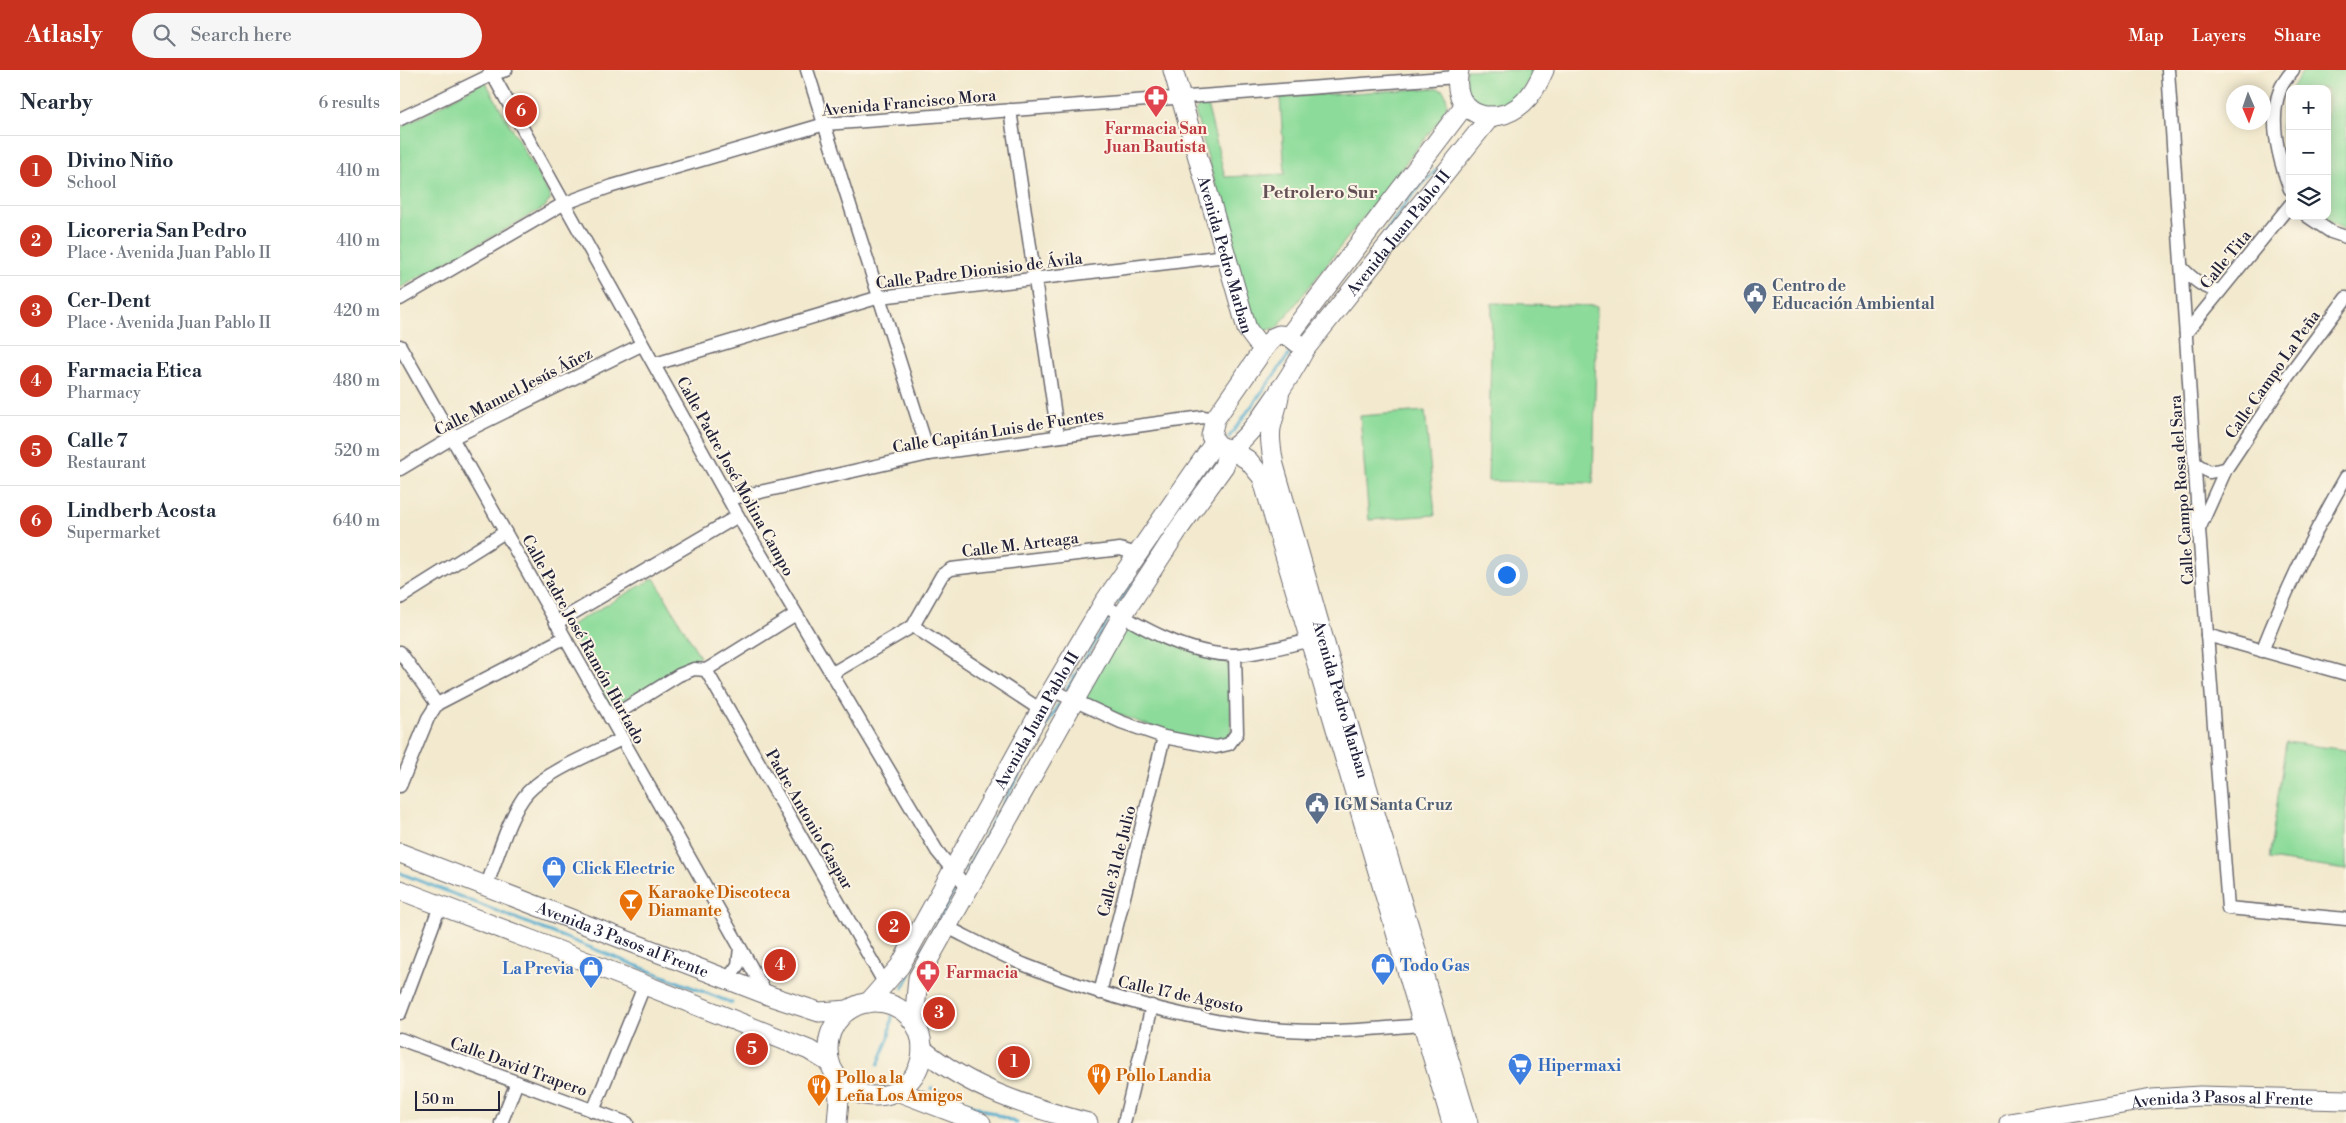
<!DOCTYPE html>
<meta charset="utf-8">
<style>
body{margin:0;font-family:"Libre Bodoni",serif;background:#f6f6f7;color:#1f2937}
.controls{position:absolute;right:15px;top:15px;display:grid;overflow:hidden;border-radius:10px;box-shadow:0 2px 12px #0003}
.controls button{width:45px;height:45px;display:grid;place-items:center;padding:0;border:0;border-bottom:1px solid #e0e1e3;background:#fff;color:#1f2937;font:25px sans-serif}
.compass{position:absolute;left:1826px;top:15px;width:45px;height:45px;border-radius:50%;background:#fff;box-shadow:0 2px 12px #0003;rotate:178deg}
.scale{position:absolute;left:15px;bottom:12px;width:85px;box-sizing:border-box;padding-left:5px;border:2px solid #22223b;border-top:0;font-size:14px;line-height:18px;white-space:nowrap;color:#22223b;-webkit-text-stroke:4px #fcf5e5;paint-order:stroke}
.you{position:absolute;left:1106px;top:504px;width:18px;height:18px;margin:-12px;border:4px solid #fff;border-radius:50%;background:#1a73e8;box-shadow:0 0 0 8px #1a73e833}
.badge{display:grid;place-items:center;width:32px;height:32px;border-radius:50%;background:#c8321e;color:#fff;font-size:16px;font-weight:700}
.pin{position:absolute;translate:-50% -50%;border:2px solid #fff;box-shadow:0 1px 5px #0006}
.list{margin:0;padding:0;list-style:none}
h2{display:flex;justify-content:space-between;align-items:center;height:65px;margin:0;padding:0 20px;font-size:21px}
h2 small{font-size:16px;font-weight:400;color:#747a83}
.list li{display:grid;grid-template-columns:32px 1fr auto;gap:15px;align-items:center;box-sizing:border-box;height:70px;padding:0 20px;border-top:1px solid #e0e1e3}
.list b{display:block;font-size:19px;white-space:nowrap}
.list p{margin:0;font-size:16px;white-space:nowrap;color:#747a83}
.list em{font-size:16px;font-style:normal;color:#747a83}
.icon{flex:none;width:28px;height:28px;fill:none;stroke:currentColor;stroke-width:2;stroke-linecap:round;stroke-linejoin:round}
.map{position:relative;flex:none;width:1946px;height:1053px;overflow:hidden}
header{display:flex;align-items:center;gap:30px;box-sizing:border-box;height:70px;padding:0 25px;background:#c8321e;color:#fff}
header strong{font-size:24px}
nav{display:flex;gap:28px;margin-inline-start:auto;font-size:18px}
.search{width:350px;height:45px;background:#f6f6f7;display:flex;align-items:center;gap:12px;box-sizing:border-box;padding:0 18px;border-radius:28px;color:#747a83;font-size:19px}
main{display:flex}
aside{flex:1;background:#fff}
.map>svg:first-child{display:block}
.green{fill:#8cdb9a;stroke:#577e6a}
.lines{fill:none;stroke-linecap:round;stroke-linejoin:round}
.stream{stroke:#50abce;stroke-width:3}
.street-casing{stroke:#6b686e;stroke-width:15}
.secondary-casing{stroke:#6b686e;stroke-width:21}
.street{stroke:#fff;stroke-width:12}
.secondary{stroke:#fff;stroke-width:19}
.labels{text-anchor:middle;stroke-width:4;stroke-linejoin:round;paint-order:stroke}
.street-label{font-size:16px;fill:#22223b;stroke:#fcf5e5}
.health-label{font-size:16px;font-weight:bold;fill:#be3a42;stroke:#fcf5e5}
.service-label{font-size:16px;font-weight:bold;fill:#4e5e75;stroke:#fcf5e5;text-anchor:start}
.shop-label{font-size:16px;font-weight:bold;fill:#366cbe;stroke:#fcf5e5;text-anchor:start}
.food-label{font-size:16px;font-weight:bold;fill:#c56008;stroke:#fcf5e5;text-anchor:start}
.neighbourhood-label{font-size:18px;font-weight:bold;fill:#645157;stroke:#fcf5e5}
</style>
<header>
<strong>Atlasly</strong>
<div class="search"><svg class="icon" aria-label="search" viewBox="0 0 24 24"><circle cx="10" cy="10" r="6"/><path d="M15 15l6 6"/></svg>Search here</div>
<nav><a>Map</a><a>Layers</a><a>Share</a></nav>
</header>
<main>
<aside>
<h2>Nearby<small>6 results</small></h2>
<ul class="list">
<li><span class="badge">1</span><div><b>Divino Niño</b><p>School</p></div><em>410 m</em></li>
<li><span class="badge">2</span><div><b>Licoreria San Pedro</b><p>Place · Avenida Juan Pablo II</p></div><em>410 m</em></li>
<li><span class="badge">3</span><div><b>Cer-Dent</b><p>Place · Avenida Juan Pablo II</p></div><em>420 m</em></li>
<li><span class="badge">4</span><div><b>Farmacia Etica</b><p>Pharmacy</p></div><em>480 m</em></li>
<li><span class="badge">5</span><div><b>Calle 7</b><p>Restaurant</p></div><em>520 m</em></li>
<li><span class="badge">6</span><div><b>Lindberb Acosta</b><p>Supermarket</p></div><em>640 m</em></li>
</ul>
</aside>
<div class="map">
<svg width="1946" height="1053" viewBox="0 0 1946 1053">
<rect width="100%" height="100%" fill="#fcf5e5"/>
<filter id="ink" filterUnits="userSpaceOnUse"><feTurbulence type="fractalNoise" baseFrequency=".02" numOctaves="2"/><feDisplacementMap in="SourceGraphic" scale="10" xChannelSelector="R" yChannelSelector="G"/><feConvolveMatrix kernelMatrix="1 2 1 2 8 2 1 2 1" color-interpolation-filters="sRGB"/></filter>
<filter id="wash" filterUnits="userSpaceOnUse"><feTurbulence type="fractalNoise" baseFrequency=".0096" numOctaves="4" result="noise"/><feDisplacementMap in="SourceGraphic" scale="20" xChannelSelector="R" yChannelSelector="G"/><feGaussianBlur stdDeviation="1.12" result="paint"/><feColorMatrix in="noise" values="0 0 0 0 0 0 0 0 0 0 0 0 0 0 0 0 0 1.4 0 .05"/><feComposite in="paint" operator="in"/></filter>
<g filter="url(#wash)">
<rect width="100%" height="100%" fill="#f2e9ce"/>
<g class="green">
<path d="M1066,0h69c-9,18 -31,46 -55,39 -4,-1 -9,-7 -13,-9z"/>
<polygon points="1904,0 1946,0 1946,160 1918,146 1927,146 1927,19 1891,19"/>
<polygon points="85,11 151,128 145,137 0,218 0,58"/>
<path d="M1037,18l6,2c5,9 5,14 1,24l-167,214 -15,3 -9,-9 -58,-211 4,-5 8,-2 18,73 60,-3 -5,-77z"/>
<path d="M1890,21v81c-8,-26 -15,-57 0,-81z"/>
<polygon points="1092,233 1197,236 1193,413 1088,411"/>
<polygon points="1025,341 1035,445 969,450 960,346"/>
<polygon points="254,508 300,587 211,637 171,562 173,554"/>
<path d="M725,555l100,34 5,9 1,64 -5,7c-32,8 -113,-27 -145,-39z"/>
<polygon points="1886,672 1946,680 1946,800 1869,789"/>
</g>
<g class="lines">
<g class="stream">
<polyline points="984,165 1007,131 1036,100"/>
<polyline points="829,367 891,282"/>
<polyline points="774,450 796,415"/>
<polyline points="719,533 735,509"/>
<polyline points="667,619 709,549"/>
<polyline points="565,802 658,635"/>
<polyline points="0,803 332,933"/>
<polyline points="521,883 555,820"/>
<polyline points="503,918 510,904"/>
<polyline points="478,995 489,967 492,946"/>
<polyline points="531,1018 617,1053"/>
</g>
</g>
</g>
<g filter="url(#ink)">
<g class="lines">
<defs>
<g id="street">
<polyline points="90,0 338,446 537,781 568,819"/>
<polyline points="407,0 529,384"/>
<polyline points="1768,0 1799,460 1828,838 1946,849"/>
<polyline points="610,40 658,366"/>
<polyline points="0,49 93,4 106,0"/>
<path d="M1890,119c-11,-29 -22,-68 -10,-99 2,-7 8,-14 13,-20"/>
<polyline points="1907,146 1931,162 1946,167"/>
<path d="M1782,198c12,12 21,20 38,23"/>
<polyline points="0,229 163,134 209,117 425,54 1057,7"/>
<polyline points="1786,263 1890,135"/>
<polyline points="0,276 367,925"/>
<polyline points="255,294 480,227 826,186"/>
<polyline points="1795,393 1809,402 1826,399"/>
<polyline points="0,399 52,368 241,275"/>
<polyline points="329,429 529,384 803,347 815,349"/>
<polyline points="1800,457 1826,399 1888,306 1946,228"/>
<polyline points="0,528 105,462"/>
<path d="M703,534c37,23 86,51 131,51 23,-1 53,-9 76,-15"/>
<polyline points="156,553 338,446"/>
<polyline points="513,556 641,640"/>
<polyline points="1807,565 1946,604"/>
<path d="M1862,581c24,-61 51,-118 84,-174"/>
<polyline points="0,582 37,634"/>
<polyline points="306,600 485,914"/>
<polyline points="431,604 513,556 542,505 551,499 720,479 737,484"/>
<polyline points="652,620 721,652 764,667 816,677 829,674 837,663 835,585"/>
<polyline points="210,648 279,605 294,599 306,600 396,544"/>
<polyline points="0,716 28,648 37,634 164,568"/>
<path d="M86,817c10,-25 24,-76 42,-95 20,-21 66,-39 94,-53"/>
<path d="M547,857c26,13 52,27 78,38 82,33 172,58 261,65 45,3 90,-1 136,-5"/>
<polyline points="327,910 338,895 340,878"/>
<polyline points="700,923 764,667"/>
<polyline points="0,943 40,836"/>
<polyline points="0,969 227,1053"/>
<polyline points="193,1041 245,914"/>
<polyline points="101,1053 117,1012"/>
<polyline points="724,1053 752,936"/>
</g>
<g id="secondary">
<path id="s1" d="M773,0l74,259 9,12 9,6"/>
<path d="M1059,0c-10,44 34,60 64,33 10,-9 16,-21 21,-33"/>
<path d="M879,265l10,1 16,13c-12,23 -54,90 -75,100l-10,-2 -9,-11 4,-17 50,-72 9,-10z"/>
<polyline points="889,266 1064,36"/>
<path id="s2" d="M905,279l186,-233"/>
<path id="s3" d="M880,319c-1,14 -6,25 -9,39 -2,12 1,25 3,37l67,235 127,423"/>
<polyline points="830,379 848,390 862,407 1052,1053"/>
<path id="s4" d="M0,783l373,144 46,15 30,-2"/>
<polyline points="0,820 134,871 409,980 430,993"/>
<circle cx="475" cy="979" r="47"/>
<path id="s5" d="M468,933l32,-37 152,-276 51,-86 112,-162"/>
<polyline points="514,952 518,908 722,546 780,457 824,396 828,379"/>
<path d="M522,979c49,40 106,58 166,74"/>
<polyline points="436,1005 439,1029 437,1053"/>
<polyline points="497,1021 581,1053"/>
<path id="s6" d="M1609,1053l143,-24 48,-3 146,4"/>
</g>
</defs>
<use href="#street" class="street-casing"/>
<use href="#secondary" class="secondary-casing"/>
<use href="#street" class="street"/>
<use href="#secondary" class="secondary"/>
</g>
</g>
<defs>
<symbol id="pharmacy-pin" viewBox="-11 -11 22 30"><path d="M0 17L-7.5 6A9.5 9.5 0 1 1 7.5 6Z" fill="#e0444e" stroke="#fcf5e5"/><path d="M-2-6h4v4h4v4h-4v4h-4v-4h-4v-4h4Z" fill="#fff"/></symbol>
<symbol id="civic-pin" viewBox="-11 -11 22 30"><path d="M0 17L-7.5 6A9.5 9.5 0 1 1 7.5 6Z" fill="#5c6f8a" stroke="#fcf5e5"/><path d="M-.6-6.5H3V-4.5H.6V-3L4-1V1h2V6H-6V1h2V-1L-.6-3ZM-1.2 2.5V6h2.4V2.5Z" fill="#fff"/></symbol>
<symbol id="shop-pin" viewBox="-11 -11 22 30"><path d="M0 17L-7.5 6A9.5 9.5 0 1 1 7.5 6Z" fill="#3f7fe0" stroke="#fcf5e5"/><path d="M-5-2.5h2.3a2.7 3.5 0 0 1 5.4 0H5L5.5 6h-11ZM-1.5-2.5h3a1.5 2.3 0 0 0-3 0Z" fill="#fff"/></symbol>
<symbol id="bar-pin" viewBox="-11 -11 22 30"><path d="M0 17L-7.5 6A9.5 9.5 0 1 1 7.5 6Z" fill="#e8710a" stroke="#fcf5e5"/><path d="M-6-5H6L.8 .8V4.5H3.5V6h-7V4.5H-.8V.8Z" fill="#fff"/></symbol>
<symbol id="supermarket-pin" viewBox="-11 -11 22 30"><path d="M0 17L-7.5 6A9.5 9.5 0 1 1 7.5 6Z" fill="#3f7fe0" stroke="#fcf5e5"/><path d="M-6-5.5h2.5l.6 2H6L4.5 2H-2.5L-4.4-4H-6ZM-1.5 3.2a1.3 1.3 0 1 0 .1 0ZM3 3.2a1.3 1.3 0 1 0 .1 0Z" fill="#fff"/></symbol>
<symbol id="restaurant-pin" viewBox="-11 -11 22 30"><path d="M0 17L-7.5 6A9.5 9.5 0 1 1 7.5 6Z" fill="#e8710a" stroke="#fcf5e5"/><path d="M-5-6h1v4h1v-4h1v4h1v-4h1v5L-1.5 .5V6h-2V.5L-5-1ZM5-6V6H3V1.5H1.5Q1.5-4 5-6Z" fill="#fff"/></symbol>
</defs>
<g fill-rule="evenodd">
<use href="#pharmacy-pin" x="742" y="13" width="28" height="38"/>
<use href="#civic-pin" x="1341" y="210" width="28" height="38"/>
<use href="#civic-pin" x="903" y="720" width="28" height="38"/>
<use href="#shop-pin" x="140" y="784" width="28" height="38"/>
<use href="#bar-pin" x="217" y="817" width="28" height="38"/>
<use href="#shop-pin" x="969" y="881" width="28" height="38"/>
<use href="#shop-pin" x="177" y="884" width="28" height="38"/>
<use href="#pharmacy-pin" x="514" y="888" width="28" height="38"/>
<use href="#supermarket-pin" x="1106" y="981" width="28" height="38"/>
<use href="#restaurant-pin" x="685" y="991" width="28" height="38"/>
<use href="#restaurant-pin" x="405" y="1002" width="28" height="38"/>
</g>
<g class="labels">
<g class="street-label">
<text transform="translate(509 32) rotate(-5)" y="6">Avenida Francisco Mora</text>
<text dy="6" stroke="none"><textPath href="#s2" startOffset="149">Avenida Juan Pablo II</textPath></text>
<text dy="6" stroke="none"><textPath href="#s1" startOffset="192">Avenida Pedro Marban</textPath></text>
<text transform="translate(1825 189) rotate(-51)" y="6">Calle Tita</text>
<text transform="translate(579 200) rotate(-7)" y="6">Calle Padre Dionisio de Ávila</text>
<text transform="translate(1872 304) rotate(-55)" y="6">Calle Campo La Peña</text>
<text transform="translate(113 321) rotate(-27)" y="6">Calle Manuel Jesús Áñez</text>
<text transform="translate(598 360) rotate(-9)" y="6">Calle Capitán Luis de Fuentes</text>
<text transform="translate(336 406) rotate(61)" y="6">Calle Padre José Molina Campo</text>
<text transform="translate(1781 420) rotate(-94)" y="6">Calle Campo Rosa del Sara</text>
<text transform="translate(620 474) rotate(-7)" y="6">Calle M. Arteaga</text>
<text transform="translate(184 569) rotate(61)" y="6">Calle Padre José Ramón Hurtado</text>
<text dy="6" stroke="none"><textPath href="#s3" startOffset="321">Avenida Pedro Marban</textPath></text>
<text dy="6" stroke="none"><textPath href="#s5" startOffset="330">Avenida Juan Pablo II</textPath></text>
<text transform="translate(410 749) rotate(60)" y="6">Padre Antonio Gaspar</text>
<text transform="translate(716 791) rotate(-76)" y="6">Calle 31 de Julio</text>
<text dy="6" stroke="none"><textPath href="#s4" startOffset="239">Avenida 3 Pasos al Frente</textPath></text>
<text transform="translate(781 924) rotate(12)" y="6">Calle 17 de Agosto</text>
<text transform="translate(119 996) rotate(20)" y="6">Calle David Trapero</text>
<text dy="6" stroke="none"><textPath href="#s6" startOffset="215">Avenida 3 Pasos al Frente</textPath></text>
</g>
<g class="health-label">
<text x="756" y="64">Farmacia San<tspan x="756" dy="18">Juan Bautista</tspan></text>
<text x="546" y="908" text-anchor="start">Farmacia</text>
</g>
<g class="service-label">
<text x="1372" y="221">Centro de<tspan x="1372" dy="18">Educación Ambiental</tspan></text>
<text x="934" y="740">IGM Santa Cruz</text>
</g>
<g class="shop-label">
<text x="172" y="804">Click Electric</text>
<text x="1000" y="901">Todo Gas</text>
<text x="174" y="904" text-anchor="end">La Previa</text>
<text x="1138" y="1001">Hipermaxi</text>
</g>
<g class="food-label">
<text x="248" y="828">Karaoke Discoteca<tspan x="248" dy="18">Diamante</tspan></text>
<text x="716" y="1011">Pollo Landia</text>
<text x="436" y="1013">Pollo a la<tspan x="436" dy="18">Leña Los Amigos</tspan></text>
</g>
<g class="neighbourhood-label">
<text x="920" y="128">Petrolero Sur</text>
</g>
</g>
</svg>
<div class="controls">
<button>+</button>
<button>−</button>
<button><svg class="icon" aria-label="layers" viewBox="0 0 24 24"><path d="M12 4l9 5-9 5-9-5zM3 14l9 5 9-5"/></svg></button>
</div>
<svg class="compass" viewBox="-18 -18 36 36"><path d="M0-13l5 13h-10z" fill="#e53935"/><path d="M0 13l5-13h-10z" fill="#747a83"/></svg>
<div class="scale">50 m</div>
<div class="you"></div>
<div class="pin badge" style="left:614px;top:992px">1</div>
<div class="pin badge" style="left:494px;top:857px">2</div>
<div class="pin badge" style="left:539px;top:943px">3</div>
<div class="pin badge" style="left:380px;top:895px">4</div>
<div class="pin badge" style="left:352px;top:979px">5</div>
<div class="pin badge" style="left:121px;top:41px">6</div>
</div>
</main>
